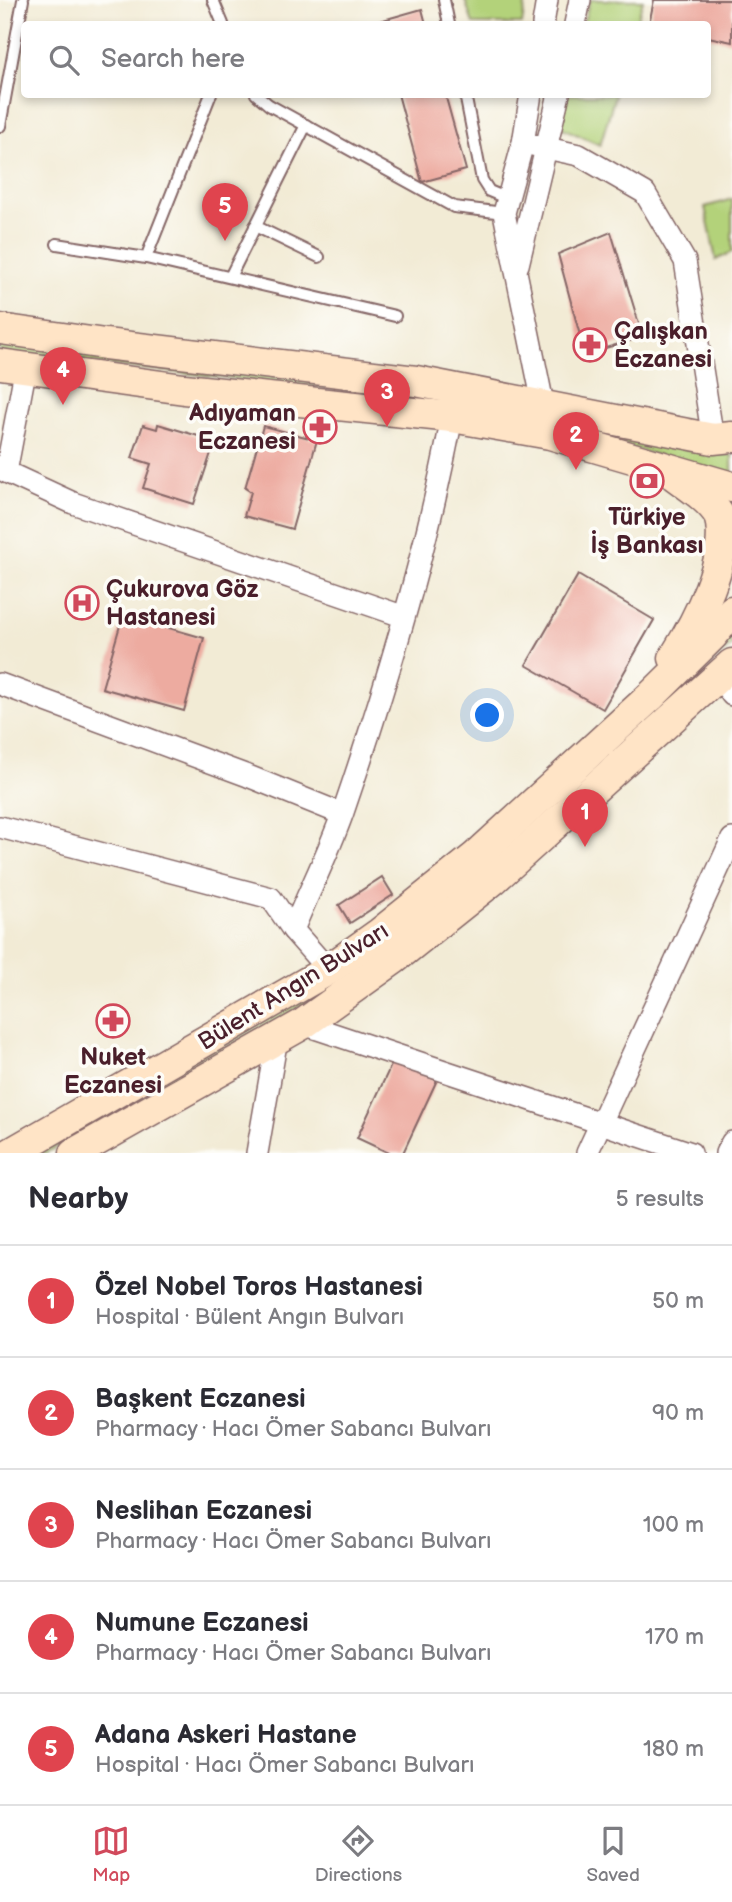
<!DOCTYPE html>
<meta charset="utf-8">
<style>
body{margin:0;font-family:"Balsamiq Sans",sans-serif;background:#f7f7f7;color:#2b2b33}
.you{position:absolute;left:488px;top:716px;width:24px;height:24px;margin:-18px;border:5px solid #fff;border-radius:50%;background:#1a73e8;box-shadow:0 0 0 10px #1a73e833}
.badge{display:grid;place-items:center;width:46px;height:46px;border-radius:50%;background:#d1495b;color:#fff;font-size:23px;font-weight:700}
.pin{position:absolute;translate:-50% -58px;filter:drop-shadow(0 2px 4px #0008)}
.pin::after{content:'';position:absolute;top:37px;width:24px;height:21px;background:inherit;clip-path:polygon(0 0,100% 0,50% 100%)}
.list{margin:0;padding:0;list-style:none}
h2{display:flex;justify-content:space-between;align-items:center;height:91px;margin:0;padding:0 28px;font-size:30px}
h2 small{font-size:23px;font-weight:400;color:#7c7c81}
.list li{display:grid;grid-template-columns:46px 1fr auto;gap:21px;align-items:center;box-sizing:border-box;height:112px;padding:0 28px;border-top:2px solid #e1e1e2}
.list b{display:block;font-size:26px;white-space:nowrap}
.list p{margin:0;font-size:23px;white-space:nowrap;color:#7c7c81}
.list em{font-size:23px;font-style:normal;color:#7c7c81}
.icon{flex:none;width:38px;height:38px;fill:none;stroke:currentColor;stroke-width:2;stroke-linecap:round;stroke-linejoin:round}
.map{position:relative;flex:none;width:732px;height:1153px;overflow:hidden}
.search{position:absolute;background:#fff;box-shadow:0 4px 10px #0003;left:21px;right:21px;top:21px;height:77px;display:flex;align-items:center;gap:18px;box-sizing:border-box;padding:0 24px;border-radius:7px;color:#7c7c81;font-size:26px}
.sheet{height:651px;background:#fff}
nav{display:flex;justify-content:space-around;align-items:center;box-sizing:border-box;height:98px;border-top:2px solid #e1e1e2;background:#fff;font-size:19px;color:#7c7c81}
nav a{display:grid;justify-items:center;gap:4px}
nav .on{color:#d1495b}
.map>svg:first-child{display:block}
.green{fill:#b3d27a;stroke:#7e7852;stroke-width:2}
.building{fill:#edaba0}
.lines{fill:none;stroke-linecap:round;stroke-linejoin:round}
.lane-casing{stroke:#856666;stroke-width:14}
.street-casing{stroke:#856666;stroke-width:24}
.secondary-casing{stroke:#856666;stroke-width:33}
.lane{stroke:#fff;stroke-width:10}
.street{stroke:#fff;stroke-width:21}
.secondary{stroke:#ffe4c6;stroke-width:30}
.labels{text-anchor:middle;stroke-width:7;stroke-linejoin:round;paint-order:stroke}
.poi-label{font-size:24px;font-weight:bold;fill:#4a1f2b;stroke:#fdfcf7;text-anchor:start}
.street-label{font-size:24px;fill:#4a1f2b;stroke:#fdfcf7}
</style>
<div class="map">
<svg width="732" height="1153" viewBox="0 0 732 1153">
<rect width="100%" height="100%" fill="#fdfcf7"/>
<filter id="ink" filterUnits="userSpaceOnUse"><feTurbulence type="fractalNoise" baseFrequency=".0143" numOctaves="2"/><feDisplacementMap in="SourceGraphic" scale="14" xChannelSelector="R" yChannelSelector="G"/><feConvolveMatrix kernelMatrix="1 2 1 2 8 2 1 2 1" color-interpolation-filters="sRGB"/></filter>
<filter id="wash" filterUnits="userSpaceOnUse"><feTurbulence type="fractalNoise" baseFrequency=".00686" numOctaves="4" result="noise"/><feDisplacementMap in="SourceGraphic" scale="28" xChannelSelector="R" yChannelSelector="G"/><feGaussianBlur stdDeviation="1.57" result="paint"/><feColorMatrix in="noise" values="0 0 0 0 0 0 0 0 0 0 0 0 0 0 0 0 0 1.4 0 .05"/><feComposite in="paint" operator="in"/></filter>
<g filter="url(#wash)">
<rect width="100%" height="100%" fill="#f2ebd5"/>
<g class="green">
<polygon points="465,0 526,0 522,24 473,24"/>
<polygon points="590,0 643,0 636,24 583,24"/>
<polygon points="564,95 615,95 600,145 556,125"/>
<polygon points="732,199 732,252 716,260 705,207"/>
<polygon points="0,341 344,384 526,412 0,352"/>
<polygon points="571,424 672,447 732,455 732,475 639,450"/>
<polygon points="732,635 732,645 513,849 328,990 46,1153 35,1153 510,844"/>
</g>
<g id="blocks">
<g class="building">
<polygon points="654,0 732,0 732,42 708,37 708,24 649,24"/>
<polygon points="422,9 426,24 369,24"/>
<polygon points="398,94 445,94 466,170 422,182"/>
<polygon points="611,232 643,337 585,354 558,254"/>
<polygon points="158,424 215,441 194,504 143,488 151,464 132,458 143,425 157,429"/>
<polygon points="263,426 317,440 292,529 244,516 251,492 245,488"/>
<polygon points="578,575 654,620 603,709 526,665"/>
<polygon points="123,615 204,638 184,711 102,688"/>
<polygon points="382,877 393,895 350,923 339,905"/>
<polygon points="393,1061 437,1080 403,1153 389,1153 357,1138"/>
</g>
</g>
</g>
<g filter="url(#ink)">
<use href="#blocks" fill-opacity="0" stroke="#856666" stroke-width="2"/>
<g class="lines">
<defs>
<g id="lane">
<polyline points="213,0 223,24"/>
<polyline points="444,0 449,24"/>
<polyline points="256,94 269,105 454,207 504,213"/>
<polyline points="465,94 482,180 489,191 508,199"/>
<polyline points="0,126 23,0"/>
<polyline points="255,226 319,257"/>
<polyline points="57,244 146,258 395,316"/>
<polyline points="146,258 211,94"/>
<polyline points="230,277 306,125"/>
</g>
<g id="street">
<polyline points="543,24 547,0"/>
<polyline points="575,24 580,0"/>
<polyline points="531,94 523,143 504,213 546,418"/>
<polyline points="523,143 579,155 645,193 685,261 713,439"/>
<polyline points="518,265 559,94"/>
<polyline points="26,366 6,472 73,503 402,616"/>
<polyline points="718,675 732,695"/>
<polyline points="0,684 248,776 342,814"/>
<polyline points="0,827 271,898 293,930 328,970"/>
<path d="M293,930c16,-39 36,-78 50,-118 44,-128 84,-261 109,-395"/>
<polyline points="303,1024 691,1153"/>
<polyline points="257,1153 277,1038"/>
<polyline points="587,1153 732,839"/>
<polyline points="726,1153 732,1142"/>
</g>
<g id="secondary">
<polyline points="0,329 105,344 416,381 713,439 732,437"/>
<polyline points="0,364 184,389 452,417 550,434 732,487"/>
<path d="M674,658c22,-35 58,-102 45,-143 -10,-16 -29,-28 -44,-39"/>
<polyline points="11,1153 328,970 380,933 475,857 650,697 713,635 732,611"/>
<polyline points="75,1153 303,1024 394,959 493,880 732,664"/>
</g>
</defs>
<use href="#lane" class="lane-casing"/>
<use href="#street" class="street-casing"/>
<use href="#secondary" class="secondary-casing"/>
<use href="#lane" class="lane"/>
<use href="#street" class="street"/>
<use href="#secondary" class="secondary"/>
</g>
</g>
<defs>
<symbol id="pharmacy-ring" viewBox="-11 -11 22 22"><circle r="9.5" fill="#fdfcf7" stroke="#d1495b" stroke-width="1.5"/><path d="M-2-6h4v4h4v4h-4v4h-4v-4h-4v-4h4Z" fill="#d1495b"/></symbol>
<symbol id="bank-ring" viewBox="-11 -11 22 22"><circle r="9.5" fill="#fdfcf7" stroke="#d1495b" stroke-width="1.5"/><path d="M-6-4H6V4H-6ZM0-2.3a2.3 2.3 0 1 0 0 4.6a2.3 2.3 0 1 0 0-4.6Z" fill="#d1495b"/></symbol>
<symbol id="hospital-ring" viewBox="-11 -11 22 22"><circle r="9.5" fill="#fdfcf7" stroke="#d1495b" stroke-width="1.5"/><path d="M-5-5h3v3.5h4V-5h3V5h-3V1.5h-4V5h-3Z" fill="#d1495b"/></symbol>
</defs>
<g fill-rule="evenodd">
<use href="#pharmacy-ring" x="571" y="326" width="38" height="38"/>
<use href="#pharmacy-ring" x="301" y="408" width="38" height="38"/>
<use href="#bank-ring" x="628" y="462" width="38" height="38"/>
<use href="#hospital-ring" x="63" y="584" width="38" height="38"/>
<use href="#pharmacy-ring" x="94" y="1002" width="38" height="38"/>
</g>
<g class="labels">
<g class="poi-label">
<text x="614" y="339">Çalışkan<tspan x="614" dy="28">Eczanesi</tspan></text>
<text x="296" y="421" text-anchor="end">Adıyaman<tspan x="296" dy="28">Eczanesi</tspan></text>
<text x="647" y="525" text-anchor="middle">Türkiye<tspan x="647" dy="28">İş Bankası</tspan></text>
<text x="106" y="597">Çukurova Göz<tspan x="106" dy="28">Hastanesi</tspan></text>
<text x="113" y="1065" text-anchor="middle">Nuket<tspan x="113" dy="28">Eczanesi</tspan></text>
</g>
<g class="street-label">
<text transform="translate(293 986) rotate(-32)" y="8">Bülent Angın Bulvarı</text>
</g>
</g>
</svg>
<div class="you"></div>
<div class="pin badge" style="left:585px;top:847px;background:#e0444e">1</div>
<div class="pin badge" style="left:576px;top:470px;background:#e0444e">2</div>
<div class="pin badge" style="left:387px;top:427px;background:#e0444e">3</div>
<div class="pin badge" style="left:63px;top:405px;background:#e0444e">4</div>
<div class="pin badge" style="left:225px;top:241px;background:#e0444e">5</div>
<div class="search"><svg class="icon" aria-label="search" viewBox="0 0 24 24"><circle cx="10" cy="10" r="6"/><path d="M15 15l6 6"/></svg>Search here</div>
</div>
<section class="sheet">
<h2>Nearby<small>5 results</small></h2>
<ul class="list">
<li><span class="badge" style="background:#e0444e">1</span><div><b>Özel Nobel Toros Hastanesi</b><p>Hospital · Bülent Angın Bulvarı</p></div><em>50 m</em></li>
<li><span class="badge" style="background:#e0444e">2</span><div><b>Başkent Eczanesi</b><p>Pharmacy · Hacı Ömer Sabancı Bulvarı</p></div><em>90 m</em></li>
<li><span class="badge" style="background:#e0444e">3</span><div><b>Neslihan Eczanesi</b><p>Pharmacy · Hacı Ömer Sabancı Bulvarı</p></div><em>100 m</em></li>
<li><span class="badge" style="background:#e0444e">4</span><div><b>Numune Eczanesi</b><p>Pharmacy · Hacı Ömer Sabancı Bulvarı</p></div><em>170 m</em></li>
<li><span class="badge" style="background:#e0444e">5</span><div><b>Adana Askeri Hastane</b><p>Hospital · Hacı Ömer Sabancı Bulvarı</p></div><em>180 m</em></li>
</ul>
</section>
<nav>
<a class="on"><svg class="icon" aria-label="map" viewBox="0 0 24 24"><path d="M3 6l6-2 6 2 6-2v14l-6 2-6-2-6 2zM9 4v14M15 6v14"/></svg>Map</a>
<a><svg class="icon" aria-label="directions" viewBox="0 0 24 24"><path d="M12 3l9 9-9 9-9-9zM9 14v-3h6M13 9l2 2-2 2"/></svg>Directions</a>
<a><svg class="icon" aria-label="saved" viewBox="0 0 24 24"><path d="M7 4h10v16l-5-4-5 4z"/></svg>Saved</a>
</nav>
